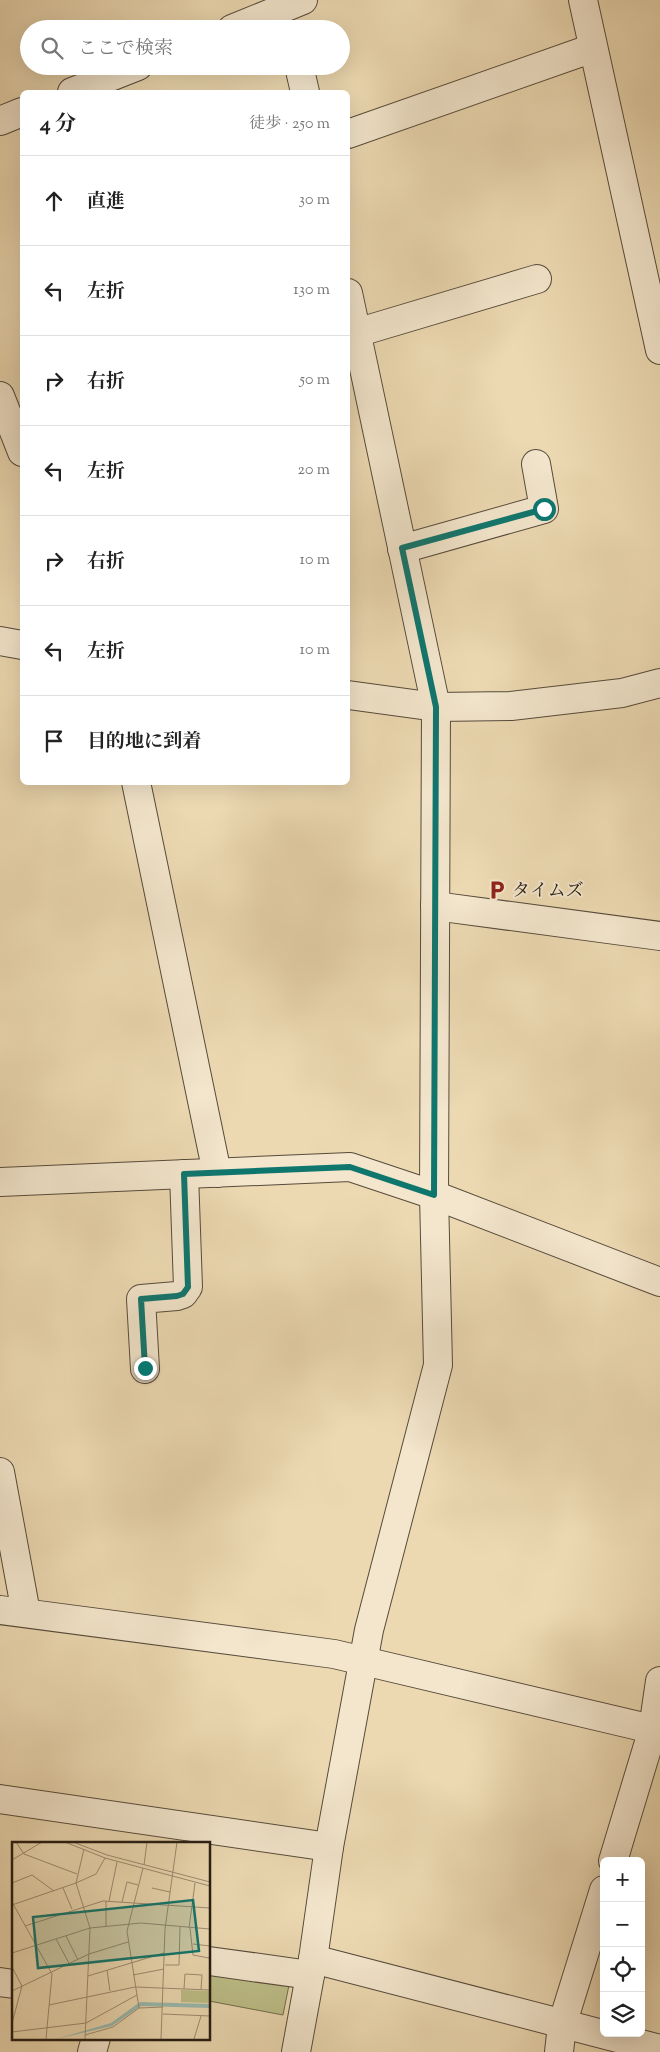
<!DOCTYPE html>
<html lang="ja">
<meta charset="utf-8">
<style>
body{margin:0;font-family:"Sorts Mill Goudy","Noto Serif JP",serif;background:#f2f2f2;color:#222}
.controls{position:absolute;right:15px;bottom:15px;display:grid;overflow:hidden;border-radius:8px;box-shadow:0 5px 20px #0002}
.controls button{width:45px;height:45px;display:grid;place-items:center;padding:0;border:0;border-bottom:1px solid #e0e0e0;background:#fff;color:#222;font:25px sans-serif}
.stop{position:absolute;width:15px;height:15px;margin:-11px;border:4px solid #0f766e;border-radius:50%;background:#fff}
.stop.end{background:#0f766e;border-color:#fff;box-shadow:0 1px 5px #0008}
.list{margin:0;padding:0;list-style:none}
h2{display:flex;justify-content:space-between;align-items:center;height:65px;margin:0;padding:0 20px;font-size:21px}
h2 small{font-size:16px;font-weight:400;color:#767676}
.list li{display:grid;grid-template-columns:32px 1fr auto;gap:15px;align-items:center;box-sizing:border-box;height:90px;padding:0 20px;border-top:1px solid #e0e0e0}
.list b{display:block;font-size:19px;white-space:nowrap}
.list em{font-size:16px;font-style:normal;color:#767676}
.icon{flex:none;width:28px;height:28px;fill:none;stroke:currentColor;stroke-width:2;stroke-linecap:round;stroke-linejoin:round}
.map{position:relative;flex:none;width:660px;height:2052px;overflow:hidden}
.search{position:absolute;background:#fff;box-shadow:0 5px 20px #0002;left:20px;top:20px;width:330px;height:55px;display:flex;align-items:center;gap:12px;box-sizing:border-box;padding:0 18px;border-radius:28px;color:#767676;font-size:19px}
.panel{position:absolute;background:#fff;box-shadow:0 5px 20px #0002;left:20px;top:90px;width:330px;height:695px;border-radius:8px}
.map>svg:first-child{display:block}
.park{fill:#bdbe88;stroke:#716d4e}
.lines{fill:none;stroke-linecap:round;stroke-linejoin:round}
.minor-casing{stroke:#574b3b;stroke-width:30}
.minor{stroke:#f3e6cd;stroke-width:28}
.route{stroke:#0f766e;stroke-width:6}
.labels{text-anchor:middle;stroke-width:4;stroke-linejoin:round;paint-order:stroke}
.poi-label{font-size:18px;fill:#251c13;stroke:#f3e6cd;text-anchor:start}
.inset-road{fill:none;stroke:#9c8d72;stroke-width:1}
.view{fill:#0f766e;fill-opacity:0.15;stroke:#0f766e;stroke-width:2.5}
.inset-edge{fill:none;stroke:#251c13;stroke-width:2.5}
</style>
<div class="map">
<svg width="660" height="2052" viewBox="0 0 660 2052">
<rect width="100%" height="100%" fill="#ecd9b2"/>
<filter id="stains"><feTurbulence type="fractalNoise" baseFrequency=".004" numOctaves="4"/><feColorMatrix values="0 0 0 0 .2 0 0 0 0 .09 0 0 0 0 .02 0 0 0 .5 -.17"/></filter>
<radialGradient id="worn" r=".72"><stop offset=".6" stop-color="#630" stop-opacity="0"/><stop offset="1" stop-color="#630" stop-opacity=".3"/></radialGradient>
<polygon class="park" points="209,1974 289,1985 283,2015 209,2001"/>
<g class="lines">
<defs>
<g id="minor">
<polyline points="583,0 660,350"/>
<polyline points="232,29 303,0"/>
<polyline points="299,66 305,92"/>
<polyline points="72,92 138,66"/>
<polyline points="0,121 22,112"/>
<polyline points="348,134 593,48"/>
<polyline points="356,333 537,279"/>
<polyline points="0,396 22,452"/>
<polyline points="402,549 544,509 536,464"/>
<polyline points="0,641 22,645"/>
<polyline points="348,695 436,707 511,706 622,693 660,683"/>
<polyline points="136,782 217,1173"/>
<polyline points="435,906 660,936"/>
<polyline points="0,1182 350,1167 434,1195 660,1282"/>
<polyline points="145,1369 141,1299 177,1296 183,1294 188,1287 184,1174"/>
<polyline points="0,1472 26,1613"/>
<polyline points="0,1610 334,1654 660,1731"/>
<polyline points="0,1799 329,1847"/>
<polyline points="613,1861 653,1729 660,1681"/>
<polyline points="313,1959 660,2049"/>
<polyline points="209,1961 310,1975"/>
<polyline points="0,1982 14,1984"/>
<polyline points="92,2052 96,2038"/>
<polyline points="296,2052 313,1959 329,1847 369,1630 438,1365 434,1195 436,707 348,293"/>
<polyline points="559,2052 562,2025 604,1890"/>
</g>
</defs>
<use href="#minor" class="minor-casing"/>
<use href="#minor" class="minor"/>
</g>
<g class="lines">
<polyline class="route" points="145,1368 141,1299 177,1296 183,1294 188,1287 184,1174 350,1167 434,1195 436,707 402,548 544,509"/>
</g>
<defs>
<symbol id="parking-bare" viewBox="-9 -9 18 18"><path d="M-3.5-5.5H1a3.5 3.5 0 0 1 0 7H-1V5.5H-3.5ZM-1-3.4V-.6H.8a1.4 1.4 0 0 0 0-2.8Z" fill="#8f2418" stroke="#f3e6cd" stroke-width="2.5" paint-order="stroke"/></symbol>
</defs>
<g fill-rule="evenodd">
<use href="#parking-bare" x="483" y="876" width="28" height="28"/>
</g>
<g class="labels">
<g class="poi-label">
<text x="512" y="896">タイムズ</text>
</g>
</g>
<g transform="translate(12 1842)">
<rect width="198" height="198" fill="#ecd9b2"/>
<path d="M169,148l28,1v12l-28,-1z" fill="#bdbe88"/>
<path d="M128,160l69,2v4l-68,-2 -29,20 -56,13 55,-16z" fill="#99bab0"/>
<path class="inset-road" d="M4,0l8,12 53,20M53,0l40,16 105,28M61,0l34,13 103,27M0,18l30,-18M132,23l3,-23M0,41l20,-8 22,16M51,46l9,21M140,46l18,4M97,59l8,-39M0,60l40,72 -6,65M110,60l5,-20 11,3M0,63l64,-22 8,-34M13,84l78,-25 107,7M94,85v-26M177,86l6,-45M178,86l3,27 16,3 1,-3M54,94l12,24M44,97l14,26M181,102l17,2M0,111l78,-25 51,-5 69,6M153,123h14l1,-38M0,125l10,19 -10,37M95,128l3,21M121,133l31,-6M76,134l76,-23M172,147l1,-15 17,1 -1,14M0,149l77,-37 39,-12M37,163l86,-18 75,3M127,166l-12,-77 16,-63M151,172l47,2M0,190l74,-9 51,-28M73,193l28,-8 26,-19 24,-1M73,197l5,-111 -14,-45 20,-9 9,-16M149,197l4,-110 12,-87M182,197l7,-23"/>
<path class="view" d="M181,58l6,51 -161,17 -5,-51z"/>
<rect width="198" height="198" class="inset-edge"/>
</g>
<rect width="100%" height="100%" filter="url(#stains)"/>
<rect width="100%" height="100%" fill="url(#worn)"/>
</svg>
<div class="controls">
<button>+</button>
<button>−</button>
<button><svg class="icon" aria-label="locate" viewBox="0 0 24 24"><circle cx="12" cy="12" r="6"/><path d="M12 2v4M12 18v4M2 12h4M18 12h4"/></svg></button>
<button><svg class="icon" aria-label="layers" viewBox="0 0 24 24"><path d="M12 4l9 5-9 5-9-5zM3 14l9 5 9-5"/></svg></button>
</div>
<div class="stop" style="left:544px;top:509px"></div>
<div class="stop end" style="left:145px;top:1368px"></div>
<div class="search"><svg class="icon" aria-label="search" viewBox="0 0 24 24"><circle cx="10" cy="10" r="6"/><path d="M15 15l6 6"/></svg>ここで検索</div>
<section class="panel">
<h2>4 分<small>徒歩 · 250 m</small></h2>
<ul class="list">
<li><svg class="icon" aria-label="ahead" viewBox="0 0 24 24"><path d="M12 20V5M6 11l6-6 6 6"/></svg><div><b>直進</b></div><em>30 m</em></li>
<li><svg class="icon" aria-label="left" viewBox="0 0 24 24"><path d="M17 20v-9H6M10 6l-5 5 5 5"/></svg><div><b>左折</b></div><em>130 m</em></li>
<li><svg class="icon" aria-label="right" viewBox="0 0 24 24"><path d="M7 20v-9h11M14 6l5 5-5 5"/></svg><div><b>右折</b></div><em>50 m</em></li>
<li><svg class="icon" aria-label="left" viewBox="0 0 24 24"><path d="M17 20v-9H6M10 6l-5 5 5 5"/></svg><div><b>左折</b></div><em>20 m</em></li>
<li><svg class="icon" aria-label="right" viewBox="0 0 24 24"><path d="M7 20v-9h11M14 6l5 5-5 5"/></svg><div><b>右折</b></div><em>10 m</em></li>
<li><svg class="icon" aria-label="left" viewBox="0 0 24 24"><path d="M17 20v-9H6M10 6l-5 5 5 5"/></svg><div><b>左折</b></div><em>10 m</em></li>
<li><svg class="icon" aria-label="arrive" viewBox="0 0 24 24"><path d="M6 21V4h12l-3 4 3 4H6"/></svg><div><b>目的地に到着</b></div></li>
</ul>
</section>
</div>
